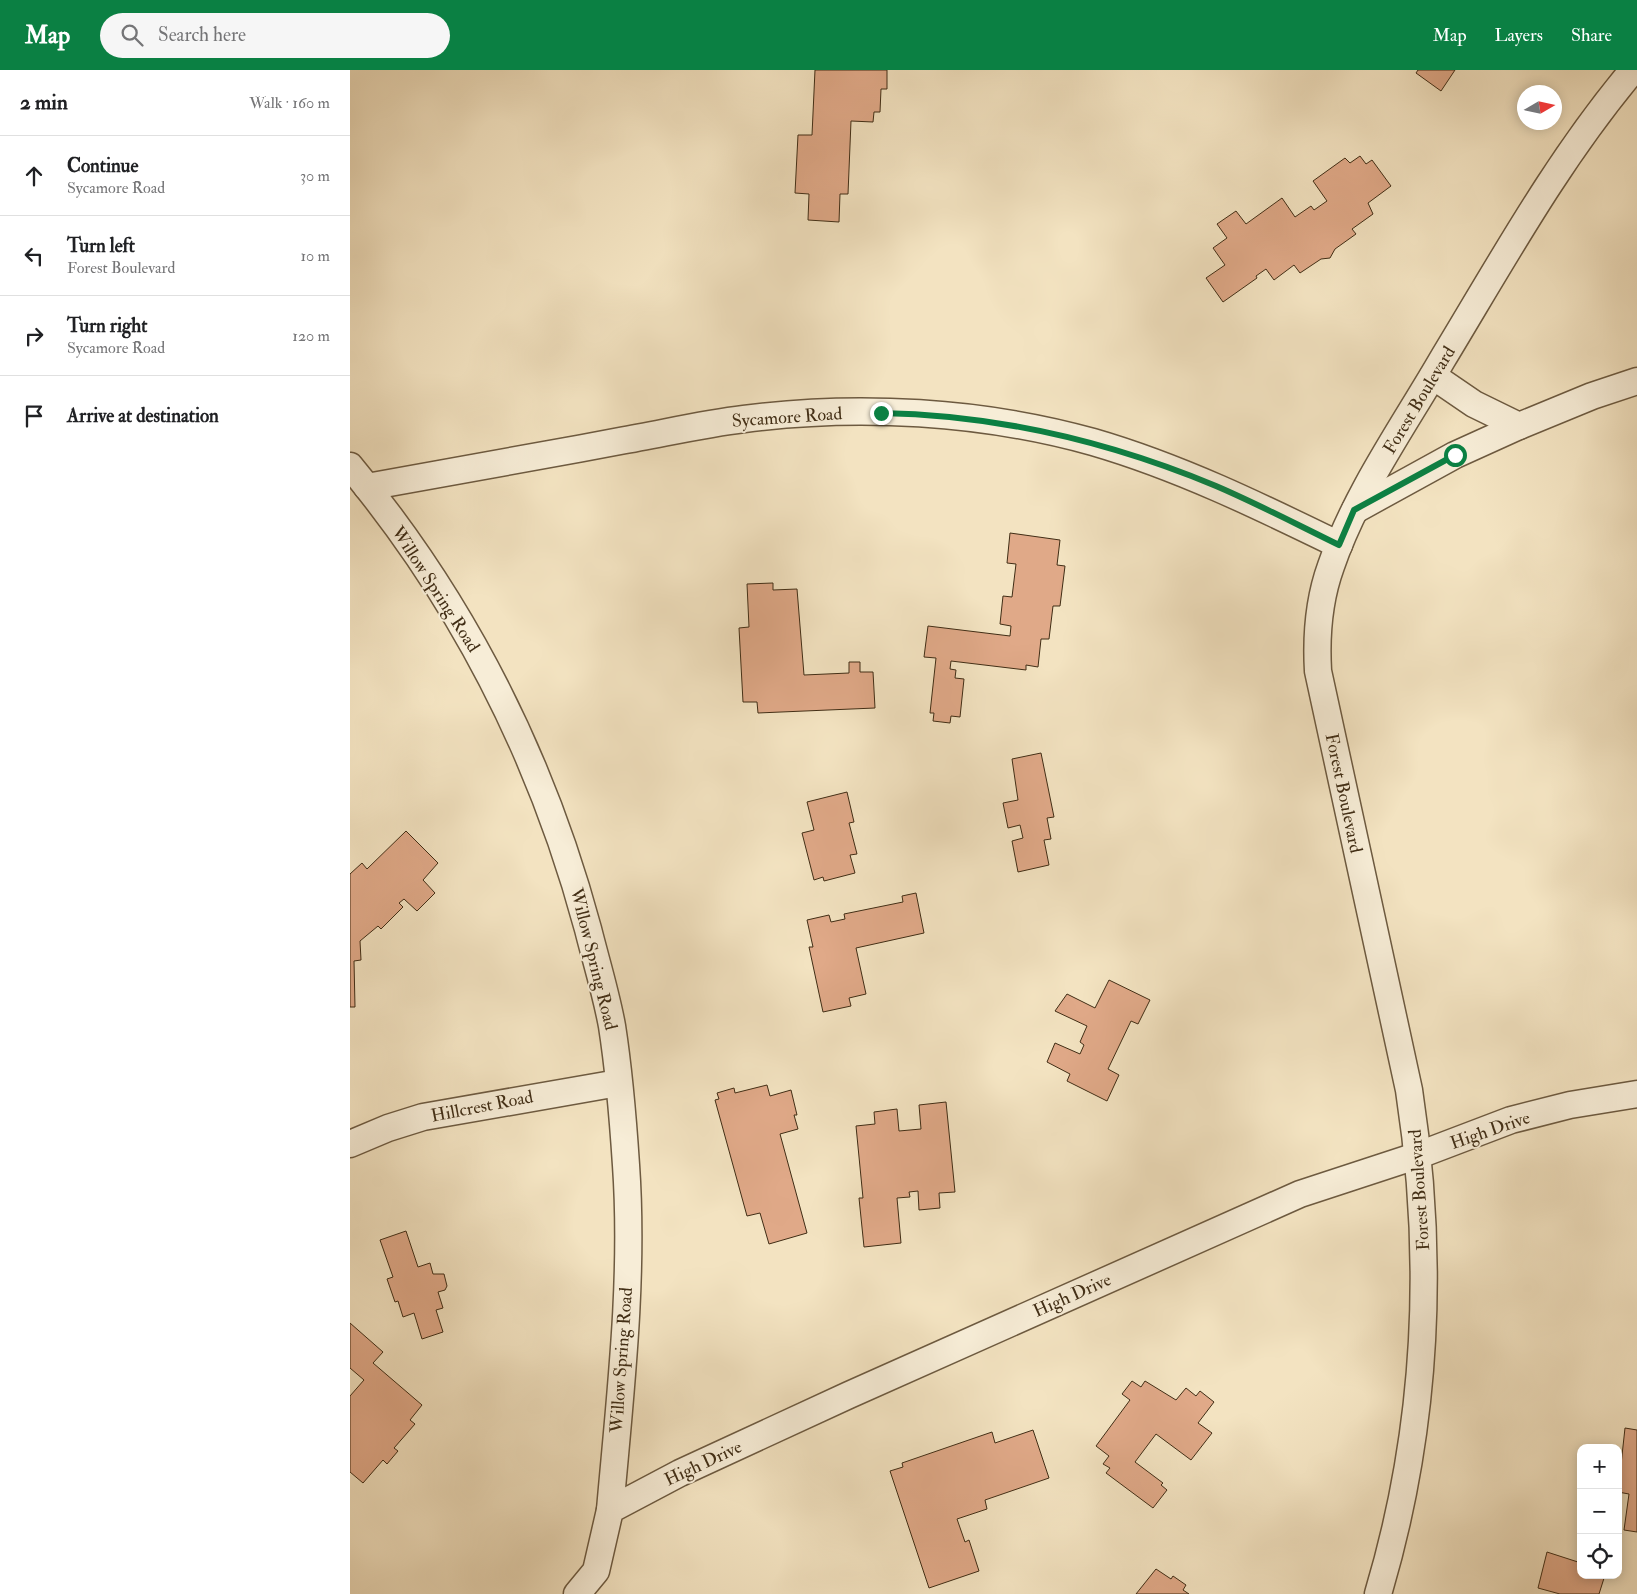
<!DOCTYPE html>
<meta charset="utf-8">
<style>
body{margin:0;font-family:"IM FELL Double Pica",serif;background:#f6f6f6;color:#202124}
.controls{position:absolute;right:15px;bottom:15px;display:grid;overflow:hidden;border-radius:10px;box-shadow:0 2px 12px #0003}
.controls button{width:45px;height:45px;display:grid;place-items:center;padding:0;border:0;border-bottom:1px solid #e0e0e0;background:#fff;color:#202124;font:25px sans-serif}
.compass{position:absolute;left:1167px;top:15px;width:45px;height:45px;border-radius:50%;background:#fff;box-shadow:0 2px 12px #0003;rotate:81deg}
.stop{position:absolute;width:15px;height:15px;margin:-11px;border:4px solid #0b8043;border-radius:50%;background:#fff}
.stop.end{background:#0b8043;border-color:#fff;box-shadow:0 1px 5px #0008}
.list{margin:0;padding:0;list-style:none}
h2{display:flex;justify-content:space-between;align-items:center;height:65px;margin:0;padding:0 20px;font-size:21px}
h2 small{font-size:16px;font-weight:400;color:#757577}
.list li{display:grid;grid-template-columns:32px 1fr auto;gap:15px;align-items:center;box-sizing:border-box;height:80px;padding:0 20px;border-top:1px solid #e0e0e0}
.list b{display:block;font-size:19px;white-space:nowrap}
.list p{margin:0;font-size:16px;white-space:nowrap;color:#757577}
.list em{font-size:16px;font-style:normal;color:#757577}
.icon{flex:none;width:28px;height:28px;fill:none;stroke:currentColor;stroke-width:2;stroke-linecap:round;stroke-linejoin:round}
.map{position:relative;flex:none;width:1287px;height:1524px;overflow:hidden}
header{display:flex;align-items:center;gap:30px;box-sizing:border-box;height:70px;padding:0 25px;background:#0b8043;color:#fff}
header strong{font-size:24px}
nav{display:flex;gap:28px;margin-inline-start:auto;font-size:18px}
.search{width:350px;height:45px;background:#f6f6f6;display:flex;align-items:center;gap:12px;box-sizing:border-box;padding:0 18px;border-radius:28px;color:#757577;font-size:19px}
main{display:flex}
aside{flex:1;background:#fff}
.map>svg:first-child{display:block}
.building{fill:#e0a988;stroke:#402d15}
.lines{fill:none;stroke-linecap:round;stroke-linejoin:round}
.minor-casing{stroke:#6d5a40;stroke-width:29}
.minor{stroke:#f7edd7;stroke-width:26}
.route{stroke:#0b8043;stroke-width:6}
.labels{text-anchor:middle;stroke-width:4;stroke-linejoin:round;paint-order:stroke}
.street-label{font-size:18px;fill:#402d15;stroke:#f7edd7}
</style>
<header>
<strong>Map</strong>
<div class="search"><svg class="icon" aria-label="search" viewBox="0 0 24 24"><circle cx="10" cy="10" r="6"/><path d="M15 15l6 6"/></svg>Search here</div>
<nav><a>Map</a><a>Layers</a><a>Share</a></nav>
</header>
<main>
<aside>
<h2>2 min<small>Walk · 160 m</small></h2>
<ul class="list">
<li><svg class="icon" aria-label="ahead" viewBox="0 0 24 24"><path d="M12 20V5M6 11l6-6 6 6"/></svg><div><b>Continue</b><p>Sycamore Road</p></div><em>30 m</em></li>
<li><svg class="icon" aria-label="left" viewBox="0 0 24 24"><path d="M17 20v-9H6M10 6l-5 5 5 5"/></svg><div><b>Turn left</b><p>Forest Boulevard</p></div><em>10 m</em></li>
<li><svg class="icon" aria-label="right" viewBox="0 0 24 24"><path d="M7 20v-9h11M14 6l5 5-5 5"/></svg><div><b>Turn right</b><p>Sycamore Road</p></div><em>120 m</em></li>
<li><svg class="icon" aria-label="arrive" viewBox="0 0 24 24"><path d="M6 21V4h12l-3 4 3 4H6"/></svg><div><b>Arrive at destination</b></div></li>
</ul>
</aside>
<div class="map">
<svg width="1287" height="1524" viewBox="0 0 1287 1524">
<rect width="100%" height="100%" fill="#f3e3c1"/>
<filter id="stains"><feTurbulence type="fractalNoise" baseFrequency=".004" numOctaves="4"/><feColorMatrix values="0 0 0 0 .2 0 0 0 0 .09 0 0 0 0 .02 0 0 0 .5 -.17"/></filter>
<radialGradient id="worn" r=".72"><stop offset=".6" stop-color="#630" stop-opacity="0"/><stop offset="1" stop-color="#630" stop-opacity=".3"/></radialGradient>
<g class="building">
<polygon points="465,0 537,0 537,19 531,19 530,42 524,42 523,52 501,51 498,124 490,124 489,152 458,150 459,124 445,123 448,65 462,65"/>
<polygon points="1068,0 1105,0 1091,21 1066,3"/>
<polygon points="1010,86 1016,94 1022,90 1041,116 1018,133 1023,144 1002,159 1006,164 985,179 980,188 971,189 950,203 944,195 924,210 916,199 906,206 907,208 873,232 856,208 875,195 863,178 877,168 867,154 886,141 896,154 932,128 945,147 961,136 964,140 977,131 963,111 995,88 1000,93"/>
<polygon points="660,463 710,470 707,495 715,496 710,536 703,536 699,569 691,569 688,597 676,595 676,600 601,591 600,599 606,600 605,608 614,609 610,647 601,646 600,653 583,651 584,643 580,643 586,588 574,587 578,556 660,566 661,556 650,554 653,526 662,527 666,494 657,493"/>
<polygon points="423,513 423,520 447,519 454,605 499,603 499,592 510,592 510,602 523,602 525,638 408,643 407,632 393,632 389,558 399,557 397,514"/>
<polygon points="691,683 704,747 697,748 701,769 694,770 699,795 668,802 662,771 673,768 670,755 658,758 653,733 668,730 662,689"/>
<polygon points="497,722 504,752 499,753 507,784 500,785 505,803 474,811 473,807 464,810 452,763 464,760 457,732"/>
<polygon points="56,761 88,793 73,810 85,823 67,841 54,829 49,833 53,837 31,859 28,856 10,871 11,890 4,891 5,937 0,937 0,804 12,793 17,799"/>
<polygon points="566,823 574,863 506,878 516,924 499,928 501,936 473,942 459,877 463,877 457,850 479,845 481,852 495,849 494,844 553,832 552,826"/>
<polygon points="759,910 800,930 788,954 781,951 758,999 769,1005 757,1031 717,1011 720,1004 697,992 705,973 730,984 734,975 730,972 737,956 705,941 717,924 745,938"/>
<polygon points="417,1015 420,1026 441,1020 447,1045 444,1045 448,1059 430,1064 457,1163 419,1174 410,1143 397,1146 365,1030 369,1029 367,1023 384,1018 385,1023"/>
<polygon points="596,1032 605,1122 589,1123 590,1138 569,1140 568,1121 559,1122 560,1127 547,1128 551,1173 514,1177 509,1128 513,1128 506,1056 525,1054 524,1042 547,1039 549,1061 571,1059 569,1035"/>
<polygon points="56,1161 68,1197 80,1193 83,1204 94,1204 97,1216 95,1220 88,1222 93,1238 86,1240 93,1262 72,1269 64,1243 53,1247 48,1231 45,1232 37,1209 43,1207 30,1170"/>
<polygon points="0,1253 33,1282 23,1293 72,1335 60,1350 65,1354 44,1378 48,1381 37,1394 33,1390 13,1413 0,1402 0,1326 14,1310 0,1298"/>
<polygon points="782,1311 791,1317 795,1311 826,1330 836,1318 846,1326 850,1321 864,1332 848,1353 862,1363 841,1390 806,1364 785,1392 813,1413 811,1415 817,1420 803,1438 756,1403 760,1398 753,1394 759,1386 746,1376 780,1330 772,1324"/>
<polygon points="1275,1358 1287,1360 1287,1462 1274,1460 1279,1424 1268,1422"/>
<polygon points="683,1360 699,1408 635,1430 637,1439 607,1449 615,1472 619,1470 629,1501 579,1518 540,1401 553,1397 552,1393 642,1362 645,1373"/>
<polygon points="1197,1482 1231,1493 1231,1505 1255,1505 1249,1524 1210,1524 1188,1518"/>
<polygon points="806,1499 821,1509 823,1506 836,1515 833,1520 839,1524 786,1524"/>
</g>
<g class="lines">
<defs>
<g id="minor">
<polyline points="1083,306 1124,334 1169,356 1242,326 1287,311"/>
<path d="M0,396c113,136 192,292 238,463 8,32 18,64 24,97 7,45 11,93 14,139 8,114 -6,231 -16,345"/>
<path d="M17,417c85,-15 169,-30 253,-46 41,-7 82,-17 124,-22 114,-15 238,-8 349,23 86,25 166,64 246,103"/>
<polyline points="1005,440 1105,385 1169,356"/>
<polyline points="0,1074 38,1058 73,1047 268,1013"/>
<polyline points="227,1524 246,1501 260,1440 330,1403 499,1325 950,1124 1069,1085 1161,1050 1220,1035 1287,1024"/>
<path d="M1028,1524c49,-164 57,-335 31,-504l-91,-419c-2,-35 1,-72 13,-105 25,-73 72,-139 111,-206 60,-99 116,-201 191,-290"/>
</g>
</defs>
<use href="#minor" class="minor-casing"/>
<use href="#minor" class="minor"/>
</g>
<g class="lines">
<path class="route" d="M531,343c116,2 227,28 335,73 42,18 82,39 123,59l15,-35 101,-55"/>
</g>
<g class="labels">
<g class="street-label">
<text transform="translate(1069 330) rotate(-59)" y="6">Forest Boulevard</text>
<text transform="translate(437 347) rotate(-4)" y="6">Sycamore Road</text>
<text transform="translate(86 519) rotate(57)" y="6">Willow Spring Road</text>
<text transform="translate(994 723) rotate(78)" y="6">Forest Boulevard</text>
<text transform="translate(244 889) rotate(76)" y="6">Willow Spring Road</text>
<text transform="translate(132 1036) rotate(-11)" y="6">Hillcrest Road</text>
<text transform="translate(1140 1060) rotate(-19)" y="6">High Drive</text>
<text transform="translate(1069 1120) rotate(-94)" y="6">Forest Boulevard</text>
<text transform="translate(722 1225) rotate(-24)" y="6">High Drive</text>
<text transform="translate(271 1290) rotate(-86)" y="6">Willow Spring Road</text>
<text transform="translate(353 1393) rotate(-25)" y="6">High Drive</text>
</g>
</g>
<rect width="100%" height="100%" filter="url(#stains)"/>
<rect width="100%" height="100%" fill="url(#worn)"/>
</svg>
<div class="controls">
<button>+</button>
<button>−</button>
<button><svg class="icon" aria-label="locate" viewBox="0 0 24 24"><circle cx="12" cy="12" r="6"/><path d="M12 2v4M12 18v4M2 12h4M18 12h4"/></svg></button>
</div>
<svg class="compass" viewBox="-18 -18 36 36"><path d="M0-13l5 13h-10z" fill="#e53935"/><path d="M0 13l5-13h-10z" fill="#757577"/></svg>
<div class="stop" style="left:1105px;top:385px"></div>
<div class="stop end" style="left:531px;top:343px"></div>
</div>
</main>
